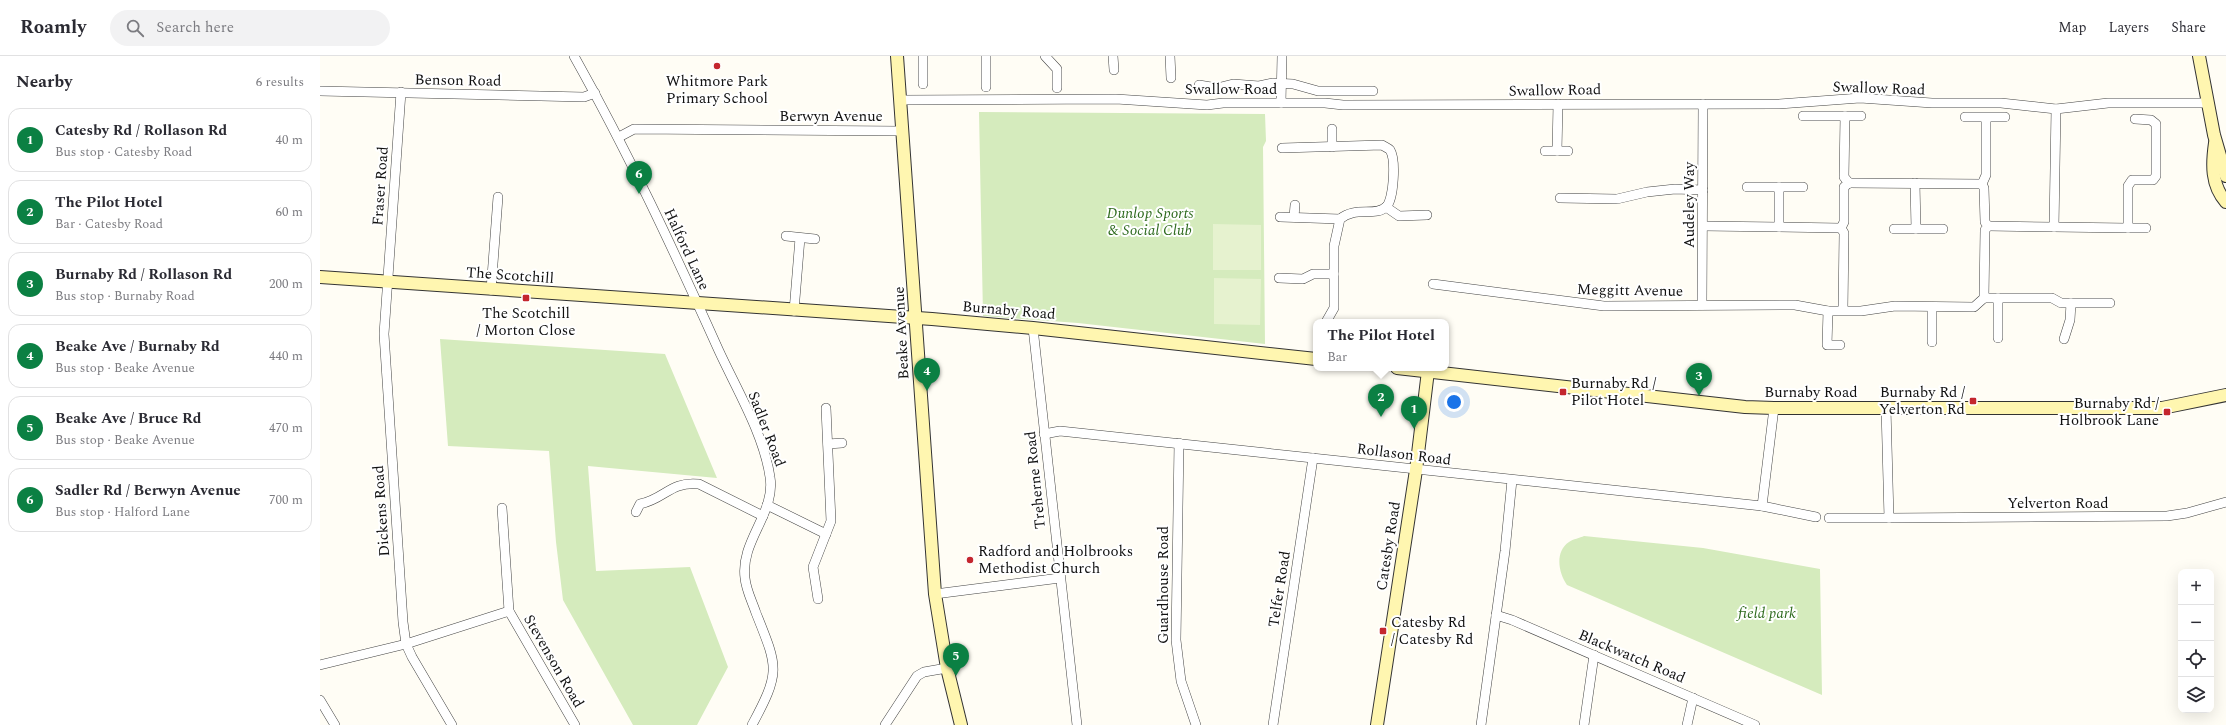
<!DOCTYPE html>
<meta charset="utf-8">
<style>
body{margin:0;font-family:Spectral,serif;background:#f2f2f3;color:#2b2b33}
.controls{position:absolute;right:12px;bottom:12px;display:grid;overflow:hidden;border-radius:8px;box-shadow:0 4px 16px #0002}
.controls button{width:36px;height:36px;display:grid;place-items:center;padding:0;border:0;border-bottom:1px solid #e1e1e2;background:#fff;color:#2b2b33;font:20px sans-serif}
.you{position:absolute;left:1134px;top:346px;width:14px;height:14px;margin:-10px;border:3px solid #fff;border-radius:50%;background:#1a73e8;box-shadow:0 0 0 6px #1a73e833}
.badge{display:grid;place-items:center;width:26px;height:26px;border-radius:50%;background:#0b8043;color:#fff;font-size:13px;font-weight:700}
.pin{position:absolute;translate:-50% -33px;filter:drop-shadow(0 1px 2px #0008)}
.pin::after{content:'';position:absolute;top:21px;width:14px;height:12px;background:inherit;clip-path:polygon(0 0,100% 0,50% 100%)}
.popup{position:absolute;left:993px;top:263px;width:136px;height:52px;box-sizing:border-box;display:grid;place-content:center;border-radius:8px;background:#fff;filter:drop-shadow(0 1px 3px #0005);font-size:13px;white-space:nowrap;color:#7c7c81}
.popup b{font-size:15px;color:#2b2b33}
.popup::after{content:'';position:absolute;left:50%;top:100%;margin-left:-8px;border:8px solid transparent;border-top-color:#fff}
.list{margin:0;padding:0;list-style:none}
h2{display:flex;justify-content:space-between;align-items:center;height:52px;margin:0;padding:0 16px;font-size:17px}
h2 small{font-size:13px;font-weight:400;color:#7c7c81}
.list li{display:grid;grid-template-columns:26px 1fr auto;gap:12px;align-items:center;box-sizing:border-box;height:64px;margin:0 8px 8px;padding:0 8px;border:1px solid #e1e1e2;border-radius:12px}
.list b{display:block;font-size:15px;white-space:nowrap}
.list p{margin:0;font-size:13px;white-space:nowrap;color:#7c7c81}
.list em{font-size:13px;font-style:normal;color:#7c7c81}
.icon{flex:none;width:22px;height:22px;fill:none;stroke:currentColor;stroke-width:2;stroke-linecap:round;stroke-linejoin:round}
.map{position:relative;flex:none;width:1906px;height:669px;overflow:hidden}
header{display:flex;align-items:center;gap:24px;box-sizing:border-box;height:56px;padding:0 20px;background:#fff;border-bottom:1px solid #e1e1e2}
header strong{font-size:19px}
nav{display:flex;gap:22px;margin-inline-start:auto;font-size:14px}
.search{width:280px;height:36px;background:#f2f2f3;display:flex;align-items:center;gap:10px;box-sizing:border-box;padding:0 14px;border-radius:22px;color:#7c7c81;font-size:15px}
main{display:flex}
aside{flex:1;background:#fff}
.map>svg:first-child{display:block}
.green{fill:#d5ebbd}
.pitch{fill:#e6f2cf}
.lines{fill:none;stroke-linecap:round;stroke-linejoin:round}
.street-casing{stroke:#444;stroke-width:10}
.secondary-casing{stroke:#333;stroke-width:14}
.street{stroke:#fff;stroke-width:9}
.secondary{stroke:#fff6b0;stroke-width:12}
.poi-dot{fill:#c4262e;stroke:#fff;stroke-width:1.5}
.labels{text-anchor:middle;stroke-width:4;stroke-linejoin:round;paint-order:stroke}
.street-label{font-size:15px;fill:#111;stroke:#fff}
.poi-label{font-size:15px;fill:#111;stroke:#fff;text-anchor:start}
.park-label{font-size:15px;font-style:italic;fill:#2f6b1f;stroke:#fff}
</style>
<header>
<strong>Roamly</strong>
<div class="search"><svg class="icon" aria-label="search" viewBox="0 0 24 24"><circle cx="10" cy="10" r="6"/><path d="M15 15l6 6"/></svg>Search here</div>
<nav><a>Map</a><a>Layers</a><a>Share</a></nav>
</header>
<main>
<aside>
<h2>Nearby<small>6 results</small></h2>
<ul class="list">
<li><span class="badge">1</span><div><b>Catesby Rd / Rollason Rd</b><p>Bus stop · Catesby Road</p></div><em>40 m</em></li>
<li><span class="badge">2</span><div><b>The Pilot Hotel</b><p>Bar · Catesby Road</p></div><em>60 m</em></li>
<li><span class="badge">3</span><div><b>Burnaby Rd / Rollason Rd</b><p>Bus stop · Burnaby Road</p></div><em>200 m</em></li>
<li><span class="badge">4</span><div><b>Beake Ave / Burnaby Rd</b><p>Bus stop · Beake Avenue</p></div><em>440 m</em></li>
<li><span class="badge">5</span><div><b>Beake Ave / Bruce Rd</b><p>Bus stop · Beake Avenue</p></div><em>470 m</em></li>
<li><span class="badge">6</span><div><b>Sadler Rd / Berwyn Avenue</b><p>Bus stop · Halford Lane</p></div><em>700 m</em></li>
</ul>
</aside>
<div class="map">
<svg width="1906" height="669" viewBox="0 0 1906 669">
<rect width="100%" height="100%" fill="#fffdf5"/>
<g class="green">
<polygon points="659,56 945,58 946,85 943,91 945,288 758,267 663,260"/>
<polygon points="120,283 345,298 397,422 268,410 276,515 370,511 408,611 377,669 313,669 243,544 236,486 229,395 128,390"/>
<path d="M1264,480l119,12 117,21 2,126 -255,-110c-8,-11 -13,-33 2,-43 4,-3 11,-4 15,-6z"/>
</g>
<g class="pitch">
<polygon points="893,168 941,169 941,214 893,214"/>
<polygon points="894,222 941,223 940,269 894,268"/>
</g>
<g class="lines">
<defs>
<g id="street">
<path d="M254,0c54,96 100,195 145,295 18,39 45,84 51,126 6,36 -30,64 -25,101 1,12 7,23 11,35 22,55 25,58 -4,112"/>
<polyline points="666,0 666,31"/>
<polyline points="725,0 737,13 737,32"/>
<polyline points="793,0 794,14"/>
<polyline points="850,0 851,22"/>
<polyline points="603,28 603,0"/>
<polyline points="879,29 897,32 913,28 939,30 953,27 973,28 998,35 1053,35"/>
<polyline points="0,35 264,41 275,37"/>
<polyline points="81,36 64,278 83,566 86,588 92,601 132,669"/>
<polyline points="581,44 796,43 887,49 903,47 1005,47 1023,49 1459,48 1540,42 1612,47 1681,47 1736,53 1788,47 1888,47"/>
<polyline points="961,47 962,0"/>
<polyline points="1483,60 1525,60"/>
<polyline points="1645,61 1685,61"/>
<polyline points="299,81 314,73 582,75"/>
<polyline points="1012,91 1012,73"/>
<path d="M962,92l100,-3c3,2 6,3 8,5 6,9 4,50 -4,57 -11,10 -31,-1 -46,12l-6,27v62l-8,14"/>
<polyline points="1225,95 1248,95"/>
<polyline points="1237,95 1238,48"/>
<polyline points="1529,127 1662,128"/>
<polyline points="1529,127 1524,121 1525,60 1541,60"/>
<polyline points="1595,127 1596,173"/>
<polyline points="1427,131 1483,131"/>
<polyline points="1240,142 1297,143 1327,136 1355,133 1383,134"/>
<polyline points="1066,151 1079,160 1107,159"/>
<polyline points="960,161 1020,163"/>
<polyline points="974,161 975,149"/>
<polyline points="1383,170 1521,172"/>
<polyline points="1668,170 1734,171 1736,53"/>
<polyline points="1459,171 1459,131"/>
<polyline points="1734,171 1808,172 1808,130 1812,124 1833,124 1836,120 1836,68 1831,64 1815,63"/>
<polyline points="1808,172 1826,172"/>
<polyline points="1574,173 1623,173"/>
<polyline points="466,180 495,183"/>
<polyline points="959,222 983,223 993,218 1014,218"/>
<polyline points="1113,228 1284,250 1475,249 1508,255 1541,255 1575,250 1654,251 1664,242 1665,174 1668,170 1665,166 1664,132 1662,128 1666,119 1666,62"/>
<polyline points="171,234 178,141"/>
<polyline points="1664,242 1732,242 1741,247 1790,247"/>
<polyline points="1382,249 1383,48"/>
<polyline points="1523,254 1524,177 1521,172 1524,166 1524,131 1529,127"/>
<polyline points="474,255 480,182"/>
<polyline points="1508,255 1507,289 1520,289"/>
<polyline points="713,272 757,669"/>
<polyline points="1678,282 1678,242"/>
<polyline points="1744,283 1750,264 1751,247"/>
<polyline points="1612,286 1612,251"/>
<polyline points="1566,352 1569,462 1847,460 1867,457 1906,446"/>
<polyline points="724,378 740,375 1442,450 1496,461"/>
<polyline points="859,387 856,584 861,625 876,669"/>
<polyline points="508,388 522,387"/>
<polyline points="447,449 506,478"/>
<polyline points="1442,450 1454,352"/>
<polyline points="182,452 189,555 255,669"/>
<path d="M316,456l4,-8c25,-5 30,-23 59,-20l64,32"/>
<polyline points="1509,462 1569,462"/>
<polyline points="615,538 740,522"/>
<polyline points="498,543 493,511 511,465 506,352"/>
<polyline points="1176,559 1192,564 1435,669"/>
<polyline points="0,609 86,588 189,555"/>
<polyline points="0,644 15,669"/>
<polyline points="565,669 597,620 604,616 627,612"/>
<polyline points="953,669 993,402"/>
<polyline points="1161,669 1185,495 1192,424"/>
<polyline points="1264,669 1274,599"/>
<polyline points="1367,669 1373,642"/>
</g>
<g id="secondary">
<polyline points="577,0 615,538 627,612 641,669"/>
<polyline points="1879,0 1894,79 1906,120"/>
<path d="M1895,87c-3,21 -4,42 11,59"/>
<polyline points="0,221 612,263 713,272 996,303"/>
<polyline points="1077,312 1425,351 1454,352 1842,352 1906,339"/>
<polyline points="1057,669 1096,414 1108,315"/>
</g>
</defs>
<use href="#street" class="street-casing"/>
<use href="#secondary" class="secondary-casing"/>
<use href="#street" class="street"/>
<use href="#secondary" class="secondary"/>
</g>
<g class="poi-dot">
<circle cx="397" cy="10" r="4"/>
<rect x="202" y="238" width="8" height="8" rx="2"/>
<rect x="1239" y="332" width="8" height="8" rx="2"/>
<rect x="1649" y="341" width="8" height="8" rx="2"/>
<rect x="1843" y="352" width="8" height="8" rx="2"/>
<circle cx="650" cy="504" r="4"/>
<rect x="1059" y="571" width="8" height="8" rx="2"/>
</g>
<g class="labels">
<g class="street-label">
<text transform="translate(138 24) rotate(1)" y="5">Benson Road</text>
<text transform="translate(1559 32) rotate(2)" y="5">Swallow Road</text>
<text x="911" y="38">Swallow Road</text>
<text transform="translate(1235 34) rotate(-1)" y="5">Swallow Road</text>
<text x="511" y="65">Berwyn Avenue</text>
<text transform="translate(60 130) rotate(-86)" y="5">Fraser Road</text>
<text transform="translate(1369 149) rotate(-90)" y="5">Audeley Way</text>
<text transform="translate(367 193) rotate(65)" y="5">Halford Lane</text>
<text transform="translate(190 219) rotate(4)" y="5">The Scotchill</text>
<text transform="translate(1310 234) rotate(1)" y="5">Meggitt Avenue</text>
<text transform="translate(689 254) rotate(5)" y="5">Burnaby Road</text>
<text transform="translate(581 277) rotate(-93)" y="5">Beake Avenue</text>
<text x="1491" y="341">Burnaby Road</text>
<text transform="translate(447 373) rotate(69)" y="5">Sadler Road</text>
<text transform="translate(1084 398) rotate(7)" y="5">Rollason Road</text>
<text transform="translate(715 424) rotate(-96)" y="5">Treherne Road</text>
<text x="1738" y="452">Yelverton Road</text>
<text transform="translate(61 455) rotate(-94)" y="5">Dickens Road</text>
<text transform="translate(1068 490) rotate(-81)" y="5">Catesby Road</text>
<text transform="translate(843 529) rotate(-90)" y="5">Guardhouse Road</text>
<text transform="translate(959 533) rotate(-81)" y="5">Telfer Road</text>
<text transform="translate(1312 600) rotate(23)" y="5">Blackwatch Road</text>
<text transform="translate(234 605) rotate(60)" y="5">Stevenson Road</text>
</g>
<g class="poi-label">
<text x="397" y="30" text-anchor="middle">Whitmore Park<tspan x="397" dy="17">Primary School</tspan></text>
<text x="206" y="262" text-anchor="middle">The Scotchill<tspan x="206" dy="17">/ Morton Close</tspan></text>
<text x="1251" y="332">Burnaby Rd /<tspan x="1251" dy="17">Pilot Hotel</tspan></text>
<text x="1645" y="341" text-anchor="end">Burnaby Rd /<tspan x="1645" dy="17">Yelverton Rd</tspan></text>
<text x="1839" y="352" text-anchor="end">Burnaby Rd /<tspan x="1839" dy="17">Holbrook Lane</tspan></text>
<text x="658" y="500">Radford and Holbrooks<tspan x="658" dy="17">Methodist Church</tspan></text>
<text x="1071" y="571">Catesby Rd<tspan x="1071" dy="17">/ Catesby Rd</tspan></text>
</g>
<g class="park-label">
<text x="830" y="162">Dunlop Sports<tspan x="830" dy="17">&amp; Social Club</tspan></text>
<text x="1447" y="562">field park</text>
</g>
</g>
</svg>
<div class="controls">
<button>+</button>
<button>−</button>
<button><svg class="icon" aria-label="locate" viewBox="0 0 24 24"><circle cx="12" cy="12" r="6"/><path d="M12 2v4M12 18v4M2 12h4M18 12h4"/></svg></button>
<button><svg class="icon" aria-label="layers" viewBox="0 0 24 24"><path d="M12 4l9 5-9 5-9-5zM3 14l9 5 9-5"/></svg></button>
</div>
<div class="you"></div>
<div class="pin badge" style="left:1094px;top:373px">1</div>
<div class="pin badge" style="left:1061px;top:361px">2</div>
<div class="popup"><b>The Pilot Hotel</b>Bar</div>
<div class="pin badge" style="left:1379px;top:340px">3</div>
<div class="pin badge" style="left:607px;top:335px">4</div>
<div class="pin badge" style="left:636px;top:620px">5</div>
<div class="pin badge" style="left:319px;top:138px">6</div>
</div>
</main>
